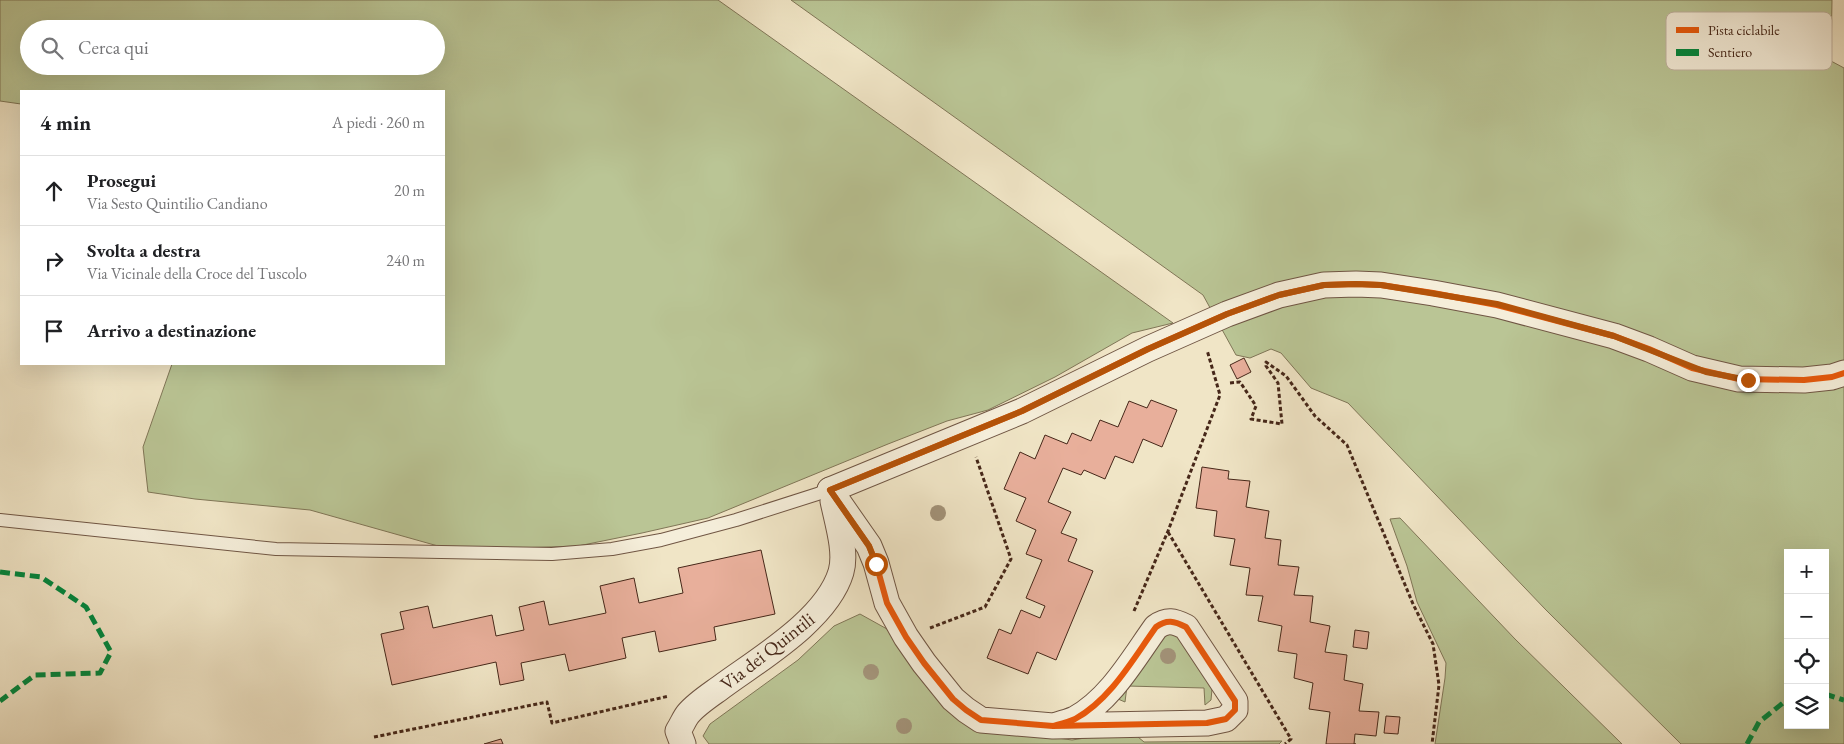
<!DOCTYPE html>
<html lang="it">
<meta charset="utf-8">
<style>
body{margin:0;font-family:"EB Garamond",serif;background:#f2f2f2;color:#202124}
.controls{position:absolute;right:15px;bottom:15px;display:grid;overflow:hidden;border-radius:0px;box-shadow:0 5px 20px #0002}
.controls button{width:45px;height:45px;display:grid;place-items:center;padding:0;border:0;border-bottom:1px solid #e0e0e0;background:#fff;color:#202124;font:25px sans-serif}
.stop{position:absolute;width:15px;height:15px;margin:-11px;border:4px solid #b45309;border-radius:50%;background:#fff}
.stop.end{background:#b45309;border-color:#fff;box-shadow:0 1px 5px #0008}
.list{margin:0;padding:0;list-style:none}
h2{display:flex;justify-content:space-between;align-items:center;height:65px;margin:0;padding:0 20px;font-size:21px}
h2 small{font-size:16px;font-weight:400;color:#757577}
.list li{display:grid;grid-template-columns:32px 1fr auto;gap:15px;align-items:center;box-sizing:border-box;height:70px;padding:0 20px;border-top:1px solid #e0e0e0}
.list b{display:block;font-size:19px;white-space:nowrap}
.list p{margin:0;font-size:16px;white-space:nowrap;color:#757577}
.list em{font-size:16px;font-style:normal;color:#757577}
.icon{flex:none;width:28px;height:28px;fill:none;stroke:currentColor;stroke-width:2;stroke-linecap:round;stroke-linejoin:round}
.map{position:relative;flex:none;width:1844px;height:744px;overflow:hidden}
.search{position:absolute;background:#fff;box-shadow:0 5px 20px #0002;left:20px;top:20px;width:425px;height:55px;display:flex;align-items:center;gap:12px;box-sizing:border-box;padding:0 18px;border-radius:28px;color:#757577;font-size:19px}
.panel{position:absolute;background:#fff;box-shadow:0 5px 20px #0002;left:20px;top:90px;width:425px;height:275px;border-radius:0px}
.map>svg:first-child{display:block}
.green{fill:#bac595;stroke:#807657;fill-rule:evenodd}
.building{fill:#e8af9b;stroke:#462719}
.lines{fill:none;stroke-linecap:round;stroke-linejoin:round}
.lane-casing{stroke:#705644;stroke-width:14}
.street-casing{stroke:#705644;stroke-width:27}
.path{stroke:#462719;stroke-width:3;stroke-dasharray:4 2.5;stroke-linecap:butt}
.lane{stroke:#f5eeda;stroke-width:12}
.street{stroke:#f5eeda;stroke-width:25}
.quiet{stroke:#00873e;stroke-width:5;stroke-dasharray:10 5;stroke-linecap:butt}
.cycleway-casing{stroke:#f5eeda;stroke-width:9}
.cycleway{stroke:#e8590c;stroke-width:6}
.tree{fill:#a29278}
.route{stroke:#b45309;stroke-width:6}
.labels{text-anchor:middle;stroke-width:4;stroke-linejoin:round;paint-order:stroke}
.street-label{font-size:19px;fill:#462719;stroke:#f5eeda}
.key{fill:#f5eeda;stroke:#c0b2a0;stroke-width:1}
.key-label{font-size:14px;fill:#462719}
</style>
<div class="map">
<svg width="1844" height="744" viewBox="0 0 1844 744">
<rect width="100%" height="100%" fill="#f0e5c6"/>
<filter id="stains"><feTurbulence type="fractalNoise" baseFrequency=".004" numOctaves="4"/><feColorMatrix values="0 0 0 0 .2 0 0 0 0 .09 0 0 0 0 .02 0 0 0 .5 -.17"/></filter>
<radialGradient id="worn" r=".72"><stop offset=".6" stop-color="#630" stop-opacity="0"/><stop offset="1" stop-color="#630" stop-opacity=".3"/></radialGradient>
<g class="green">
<path d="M0,0h718l455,323 -41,10 -77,44 -67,33 -41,11 -59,23 -180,74 -66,15 -64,13 -62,2 -78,-2 -128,-36 -115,-11 -47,-7 -5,-45 29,-83h272v-273h-423v13l-21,-3zM29,29h407v37h-407z"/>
<path d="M791,0h1041l-1,61 13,7v676h-163l-135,-134 -198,-207 -37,-15 -30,-35 -10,-4 -21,9 -14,-3 -33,-60zM1788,553h37v172h-37z"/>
<polygon points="1400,518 1515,639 1622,744 1435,744 1445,678 1446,663 1417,602 1407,566 1390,519"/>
<polygon points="860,614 887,629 908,654 978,727 1072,740 1131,731 1144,742 1282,741 1279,744 709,744 703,736 710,724 798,660 834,626"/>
<polygon points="1173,630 1180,636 1212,689 1211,700 1205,705 1204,688 1127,686 1125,702 1118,699 1119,692 1158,635 1166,631"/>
</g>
<g class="building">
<polygon points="1244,358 1251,372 1237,379 1230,365"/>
<polygon points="1151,400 1177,410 1162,447 1143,439 1133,463 1115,456 1105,479 1084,470 1081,475 1063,468 1048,502 1071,512 1061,533 1077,539 1068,561 1093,571 1056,660 1037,652 1028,674 987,658 999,629 1011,634 1021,610 1040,618 1045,606 1026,598 1042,560 1026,554 1036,530 1016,521 1026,498 1004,489 1020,452 1035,459 1045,435 1067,444 1072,433 1091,441 1100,420 1118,427 1129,401 1147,408"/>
<polygon points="1202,467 1229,471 1228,479 1250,481 1246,507 1269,511 1265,538 1281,540 1278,565 1299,567 1294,595 1313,596 1310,622 1330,626 1325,652 1347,655 1344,680 1363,684 1359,711 1379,712 1376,736 1355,734 1354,744 1356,744 1326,744 1330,712 1309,709 1313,683 1294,678 1297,654 1278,651 1282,626 1258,621 1263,596 1246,595 1250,568 1230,565 1235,539 1214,536 1217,511 1196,508"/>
<polygon points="761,550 775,614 714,627 716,640 659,652 655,631 622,638 626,658 569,671 565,654 521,663 524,680 500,685 496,662 392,685 381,634 404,629 400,612 428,606 433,628 492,615 496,636 524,630 519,607 544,601 549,625 606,613 600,586 634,578 639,603 683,593 678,568"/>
<polygon points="1355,630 1369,632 1367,649 1353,647"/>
<polygon points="1386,716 1400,717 1398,734 1384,733"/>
<polygon points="501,739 503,744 484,744"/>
</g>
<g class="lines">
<defs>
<polyline id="lane" points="0,520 276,549 552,554 612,549 661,540 736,520 830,490"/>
<g id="street">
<polyline points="830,490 1022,411 1148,349 1227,314 1279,295 1324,285 1356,284 1381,285 1433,293 1497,305 1614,336 1649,349 1692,368 1739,379 1804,380 1832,377 1844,373"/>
<path d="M830,490l39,56 7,17 11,40 19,34 18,26 29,36 13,11 15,10 72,6 154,-3 19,-4 9,-9v-9l-49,-74c-12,-6 -19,-8 -30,0 -23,32 -45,72 -81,92 -7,3 -15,5 -22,7"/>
<path d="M683,744l-5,-13c4,-6 6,-12 10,-17 9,-11 24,-20 36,-29 37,-27 103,-66 117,-113 6,-20 -4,-51 -8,-71"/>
</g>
</defs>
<use href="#lane" class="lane-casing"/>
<use href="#street" class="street-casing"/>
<g class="path">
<polyline points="1230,383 1240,382 1256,406 1251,419 1282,424 1278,383 1266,366 1266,362 1286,376 1315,416 1347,445 1413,604 1433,644 1439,685 1432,744"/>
<polyline points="1168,532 1291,739 1285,744"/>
<polyline points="1134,611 1168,531 1220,395 1207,350"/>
<polyline points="930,628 985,607 1011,559 976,457"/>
<polyline points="374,737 547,702 552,723 669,696"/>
</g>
<use href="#lane" class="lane"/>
<use href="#street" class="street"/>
<g class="quiet">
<polyline points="0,572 41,577 86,607 111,652 100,673 35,675 0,701"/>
<polyline points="1825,694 1844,700"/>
<polyline points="1747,744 1759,722 1788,699"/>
</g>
<defs>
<path id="cycleway" d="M1053,726c7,-2 15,-4 22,-7 36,-20 58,-60 81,-92 11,-8 18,-6 30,0l49,74v9l-9,9 -19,4 -154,3 -72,-6 -15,-10 -13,-11 -29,-36 -18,-26 -19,-34 -11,-40 -7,-17 -39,-56 192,-79 126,-62 79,-35 52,-19 45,-10 32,-1 25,1 52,8 64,12 117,31 35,13 43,19 47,11 65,1 28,-3 12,-4"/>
</defs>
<use href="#cycleway" class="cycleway-casing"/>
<use href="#cycleway" class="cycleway"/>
</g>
<g class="tree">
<circle cx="938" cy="513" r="8"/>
<circle cx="1168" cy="656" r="8"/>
<circle cx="871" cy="672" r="8"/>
<circle cx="904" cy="726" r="8"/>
</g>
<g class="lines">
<polyline class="route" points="876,564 869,546 830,490 1022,411 1148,349 1227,314 1279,295 1324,285 1356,284 1381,285 1497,304 1614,336 1706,372 1748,380"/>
</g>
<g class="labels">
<g class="street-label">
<text transform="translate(767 651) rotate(-38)" y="7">Via dei Quintili</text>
</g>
</g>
<rect x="1666" y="12" width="166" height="58" rx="8" class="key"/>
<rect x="1676" y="27" width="23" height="6" fill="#e8590c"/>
<rect x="1676" y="49" width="23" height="7" fill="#00873e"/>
<g class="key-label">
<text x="1708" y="35">Pista ciclabile</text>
<text x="1708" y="57">Sentiero</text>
</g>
<rect width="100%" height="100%" filter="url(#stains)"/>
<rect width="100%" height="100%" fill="url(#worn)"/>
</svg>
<div class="controls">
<button>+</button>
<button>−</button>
<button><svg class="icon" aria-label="locate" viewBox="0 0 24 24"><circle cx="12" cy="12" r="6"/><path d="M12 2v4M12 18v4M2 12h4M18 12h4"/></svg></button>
<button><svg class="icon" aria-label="layers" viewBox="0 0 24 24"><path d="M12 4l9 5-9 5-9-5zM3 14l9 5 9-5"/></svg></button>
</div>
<div class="stop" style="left:876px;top:564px"></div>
<div class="stop end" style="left:1748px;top:380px"></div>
<div class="search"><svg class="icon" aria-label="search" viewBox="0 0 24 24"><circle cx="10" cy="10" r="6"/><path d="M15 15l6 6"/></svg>Cerca qui</div>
<section class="panel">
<h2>4 min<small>A piedi · 260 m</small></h2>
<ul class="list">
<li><svg class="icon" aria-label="ahead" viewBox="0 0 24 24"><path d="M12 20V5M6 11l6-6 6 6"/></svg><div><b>Prosegui</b><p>Via Sesto Quintilio Candiano</p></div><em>20 m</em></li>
<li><svg class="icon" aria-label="right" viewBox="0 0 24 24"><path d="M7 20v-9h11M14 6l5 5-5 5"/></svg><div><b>Svolta a destra</b><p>Via Vicinale della Croce del Tuscolo</p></div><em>240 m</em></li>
<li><svg class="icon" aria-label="arrive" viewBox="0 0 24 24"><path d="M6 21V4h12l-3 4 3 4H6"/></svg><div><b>Arrivo a destinazione</b></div></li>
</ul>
</section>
</div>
